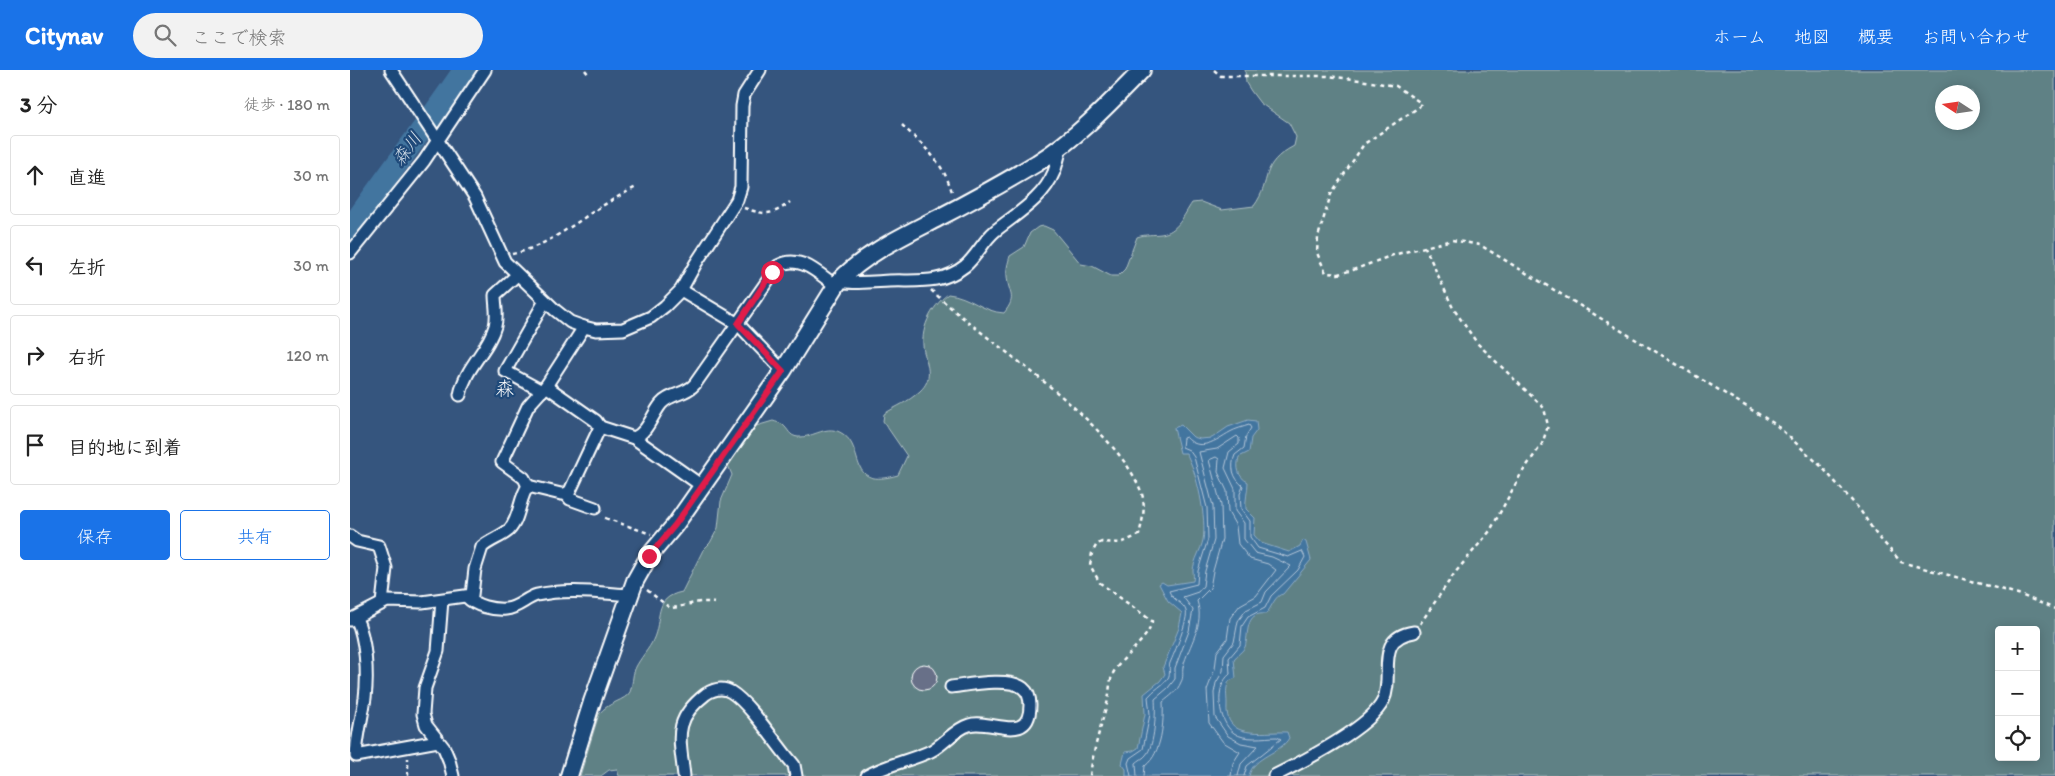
<!DOCTYPE html>
<html lang="ja">
<meta charset="utf-8">
<style>
body{margin:0;font-family:Itim,"Klee One",sans-serif;background:#f2f2f2;color:#222}
.controls{position:absolute;right:15px;bottom:15px;display:grid;overflow:hidden;border-radius:5px;box-shadow:0 2px 12px #0003}
.controls button{width:45px;height:45px;display:grid;place-items:center;padding:0;border:0;border-bottom:1px solid #e0e0e0;background:#fff;color:#222;font:25px sans-serif}
.compass{position:absolute;left:1585px;top:15px;width:45px;height:45px;border-radius:50%;background:#fff;box-shadow:0 2px 12px #0003;rotate:282deg}
.stop{position:absolute;width:15px;height:15px;margin:-11px;border:4px solid #e11d48;border-radius:50%;background:#fff}
.stop.end{background:#e11d48;border-color:#fff;box-shadow:0 1px 5px #0008}
.list{margin:0;padding:0;list-style:none}
h2{display:flex;justify-content:space-between;align-items:center;height:65px;margin:0;padding:0 20px;font-size:21px}
h2 small{font-size:16px;font-weight:400;color:#767676}
.list li{display:grid;grid-template-columns:32px 1fr auto;gap:15px;align-items:center;box-sizing:border-box;height:80px;margin:0 10px 10px;padding:0 10px;border:1px solid #e0e0e0;border-radius:5px}
.list b{display:block;font-size:19px;white-space:nowrap}
.list em{font-size:16px;font-style:normal;color:#767676}
.actions{display:flex;gap:10px;padding:15px 20px}
.actions a{flex:1;padding:11px 0;border:1px solid #1a73e8;border-radius:5px;text-align:center;font-size:18px;color:#1a73e8}
.actions .main{background:#1a73e8;color:#fff}
.icon{flex:none;width:28px;height:28px;fill:none;stroke:currentColor;stroke-width:2;stroke-linecap:round;stroke-linejoin:round}
.map{position:relative;flex:none;width:1705px;height:706px;overflow:hidden}
header{display:flex;align-items:center;gap:30px;box-sizing:border-box;height:70px;padding:0 25px;background:#1a73e8;color:#fff}
header strong{font-size:24px}
nav{display:flex;gap:28px;margin-inline-start:auto;font-size:18px}
.search{width:350px;height:45px;background:#f2f2f2;display:flex;align-items:center;gap:12px;box-sizing:border-box;padding:0 18px;border-radius:28px;color:#767676;font-size:19px}
main{display:flex}
aside{flex:1;background:#fff}
.map>svg:first-child{display:block}
.green{fill:#5e8185;stroke:#aec0c2;fill-rule:evenodd}
.water{fill:#43749f;stroke:#8eacc5}
.lines{fill:none;stroke-linecap:round;stroke-linejoin:round}
.shore{stroke:#b4c7d9;stroke-width:1}
.river{stroke:#43749f;stroke-width:22}
.building{fill:#676f88;stroke:#fff}
.street-casing{stroke:#fff;stroke-width:15}
.secondary-casing{stroke:#fff;stroke-width:20}
.path{stroke:#fff;stroke-width:2.5;stroke-dasharray:4 4;stroke-linecap:butt}
.street{stroke:#1f4a7a;stroke-width:11}
.secondary{stroke:#1f4a7a;stroke-width:16}
.route{stroke:#e11d48;stroke-width:6}
.labels{text-anchor:middle;stroke-width:4.5;stroke-linejoin:round;paint-order:stroke}
.water-label{font-size:18px;font-style:italic;fill:#d0dce7;stroke:#1f4a7a}
.quarter-label{font-size:19px;fill:#fff;stroke:#1f4a7a}
</style>
<header>
<strong>Citynav</strong>
<div class="search"><svg class="icon" aria-label="search" viewBox="0 0 24 24"><circle cx="10" cy="10" r="6"/><path d="M15 15l6 6"/></svg>ここで検索</div>
<nav><a>ホーム</a><a>地図</a><a>概要</a><a>お問い合わせ</a></nav>
</header>
<main>
<aside>
<h2>3 分<small>徒歩 · 180 m</small></h2>
<ul class="list">
<li><svg class="icon" aria-label="ahead" viewBox="0 0 24 24"><path d="M12 20V5M6 11l6-6 6 6"/></svg><div><b>直進</b></div><em>30 m</em></li>
<li><svg class="icon" aria-label="left" viewBox="0 0 24 24"><path d="M17 20v-9H6M10 6l-5 5 5 5"/></svg><div><b>左折</b></div><em>30 m</em></li>
<li><svg class="icon" aria-label="right" viewBox="0 0 24 24"><path d="M7 20v-9h11M14 6l5 5-5 5"/></svg><div><b>右折</b></div><em>120 m</em></li>
<li><svg class="icon" aria-label="arrive" viewBox="0 0 24 24"><path d="M6 21V4h12l-3 4 3 4H6"/></svg><div><b>目的地に到着</b></div></li>
</ul>
<div class="actions"><a class="main">保存</a><a>共有</a></div>
</aside>
<div class="map">
<svg width="1705" height="706" viewBox="0 0 1705 706">
<rect width="100%" height="100%" fill="#35557e"/>
<filter id="ink" filterUnits="userSpaceOnUse"><feTurbulence type="fractalNoise" baseFrequency=".02" numOctaves="2"/><feDisplacementMap in="SourceGraphic" scale="10" xChannelSelector="R" yChannelSelector="G"/><feConvolveMatrix kernelMatrix="1 2 1 2 8 2 1 2 1" color-interpolation-filters="sRGB"/></filter>
<g filter="url(#ink)">
<path class="green" d="M895,0h810v706h-1436l-2,-7 -8,1 -8,6h-21l19,-62c9,-12 26,-13 31,-22 3,-7 2,-16 5,-23 5,-11 15,-21 18,-29 10,-21 -1,-42 29,-48l21,-42 7,-7 8,-15 3,-27 11,-26 -4,-10 28,-39 17,-5c3,1 8,2 10,4 6,5 6,11 15,12 16,1 29,-14 45,-3 23,16 3,56 55,41l9,-19 -24,-35 1,-7c14,-9 23,-11 36,-23 13,-12 8,-24 4,-39 -5,-22 7,-45 24,-58 22,2 35,18 56,19 14,-17 4,-19 3,-37 -1,-7 1,-13 3,-20l14,-9 6,-14 8,-6 6,-1 9,4 28,34 11,2 19,10h7l7,-7 12,-32c9,-3 16,-2 24,-3 17,-2 22,-18 31,-31l9,-1 21,8 32,-4c19,-26 4,-41 40,-60l2,-9 -7,-14 -29,-20 -9,-12 -5,-8zM1592,22h30v30h-30zM1649,560h37v127h-37z"/>
<path class="water" d="M898,350l8,1 1,9 -6,8 -2,14 -10,5c-3,11 -1,20 9,25 0,9 -3,17 -2,27l9,9 -1,17 7,8 28,9 11,-6 3,-6 3,2 5,18 -28,34c-8,1 -11,13 -17,20 -22,-3 -17,22 -21,33 -2,4 -8,8 -11,12l2,19 -7,3c-4,9 -2,14 -2,23 -3,37 35,27 60,28l2,6c-9,16 -36,18 -40,38h-123v-7l-4,-5 3,-12 8,-1 5,-3 7,-34 -1,-20 16,-13 5,-7 -2,-7 16,-39 3,-15 -14,-12 -9,-17 3,-2 5,3 26,-4c1,-4 0,-7 0,-11 1,-10 8,-20 10,-30 4,-21 -6,-68 -17,-87h-6l-6,-25 7,-3 12,12 7,2 12,-1 16,-11z"/>
<g class="lines">
<g class="shore">
<path d="M781,706l-3,-13 2,-5 13,-9 7,-35 -2,-17c6,-8 15,-11 20,-19 3,-5 0,-10 2,-15 4,-9 19,-45 16,-52 -2,-8 -14,-11 -17,-20l28,-7 1,-13 10,-32 -1,-31 -13,-51 -5,-7 -7,-3 1,-9 3,-1c14,16 30,3 44,-5 5,-3 13,-5 19,-7l2,3 -5,8 -2,12 -9,7c-5,12 -2,23 8,31l-3,8 1,15 9,12v16l8,11 30,9 14,-6 3,6 -7,13 -27,26 -6,12 -17,9 -6,9 -2,19 -11,13 1,16c-16,12 -12,48 4,59 11,8 30,4 43,4l4,2 -34,27 -3,10"/>
<path d="M787,706l-1,-13c3,-3 8,-5 10,-8 9,-10 10,-43 9,-56l13,-11 7,-9v-11l14,-37 4,-21 -10,-13 15,-5 5,-6 2,-15 9,-31 -1,-34 -14,-54 18,-3 20,-13 2,2v6l-10,8 -4,16 10,21v22l9,12v16l11,14 17,4 19,9 -25,26 -4,10 -16,8 -8,11 -4,21 -10,13 -1,16 -7,12 -2,10 1,24 13,19 13,7 17,3 -17,18 -3,12"/>
<path d="M794,706l1,-10c17,-13 19,-44 18,-64 7,-6 14,-10 18,-20 3,-5 1,-10 2,-15 6,-23 22,-42 14,-66l13,-13 3,-17 9,-32 -1,-34 -12,-45 7,-3 3,2 -1,13 9,19 1,21 8,14 2,18 12,15 18,5 8,6 -20,26 -16,9 -10,13 -3,21 -10,13 -2,17 -8,21 2,33 14,19 17,10 -7,11 -2,13"/>
</g>
<path class="river" d="M0,159c37,-54 78,-105 114,-159"/>
</g>
<circle class="building" cx="574" cy="607" r="13"/>
<g class="lines">
<defs>
<g id="street">
<polyline points="41,0 125,127 155,192 205,240 220,252 234,257 246,260 273,259 301,247 315,236 331,220 346,193 387,130 391,117 392,36 394,25 410,0"/>
<polyline points="0,183 74,91 135,0"/>
<path d="M489,211c17,3 32,1 50,0 27,-1 52,4 76,-15 12,-10 18,-25 30,-35 21,-17 48,-32 59,-59 3,-8 5,-17 7,-25"/>
<polyline points="331,220 388,254 433,301"/>
<polyline points="196,316 246,351 250,357"/>
<polyline points="192,321 155,301 195,231"/>
<path d="M110,325c5,-28 28,-44 35,-69 3,-11 0,-21 0,-31l22,-20"/>
<path d="M284,368c14,-6 18,-23 27,-34 9,-11 25,-9 34,-20l83,-118c21,-13 41,8 58,20"/>
<polyline points="178,416 174,408 152,392 178,336 196,316 234,257"/>
<polyline points="216,424 220,429 245,438"/>
<polyline points="0,466 7,471 29,476 36,498 32,533"/>
<path d="M117,527c8,9 26,13 39,12 12,-1 20,-11 31,-14 30,-7 63,-2 93,0"/>
<polyline points="92,530 88,581 75,618 73,644 76,655 94,678 99,690 103,706"/>
<path d="M6,548c10,21 12,56 9,80 -3,20 -8,38 -9,58l82,-15"/>
<path d="M0,550l37,-19 35,1 50,-7 3,-26 7,-22c8,-7 19,-10 27,-17 11,-11 10,-32 19,-44l33,8h5l4,-3 30,-64 34,11 68,48"/>
<path d="M334,706c-4,-38 -12,-56 22,-82 8,-5 17,-7 25,-2 18,11 44,50 58,67l5,6 2,11"/>
<path d="M517,706c20,-12 43,-15 64,-25 13,-7 24,-22 38,-26 21,-7 61,21 61,-20 0,-6 -2,-13 -7,-17 -14,-11 -55,-3 -72,-1"/>
<path d="M924,706c28,-14 96,-48 109,-75 12,-25 -10,-63 31,-69"/>
</g>
<path id="secondary" d="M219,706l23,-74 43,-121 14,-25 26,-31 108,-154 56,-90c27,-28 64,-45 99,-63 33,-17 67,-36 99,-55 40,-25 72,-59 105,-93"/>
</defs>
<use href="#street" class="street-casing"/>
<use href="#secondary" class="secondary-casing"/>
<g class="path">
<polyline points="235,0 239,5"/>
<polyline points="864,0 871,6 977,6 1003,9 1046,16 1071,33 1069,37 1014,74 981,124 968,167 967,183 976,203 988,204 1003,200 1043,185 1102,170 1130,175 1425,354 1471,396 1510,440 1526,464 1551,492 1668,524 1705,539"/>
<path d="M552,55c25,25 41,36 51,70"/>
<path d="M394,138c21,7 28,8 46,-6"/>
<path d="M162,184c30,-6 57,-26 82,-43 14,-9 29,-17 44,-25"/>
<path d="M581,220c54,50 117,88 168,142 17,18 35,39 43,62 4,14 0,28 -3,41l-18,8 -19,-1 -5,2 -5,9 -2,12 10,18 52,38c-1,16 -29,35 -37,49 -6,8 -5,21 -7,30 -7,26 -15,50 -18,76"/>
<polyline points="255,448 301,464"/>
<path d="M297,520l23,18c16,-1 27,-9 44,-5"/>
<polyline points="1070,554 1104,504 1140,461 1171,404 1192,374 1198,356 1194,338 1127,273 1103,238 1075,177"/>
<polyline points="58,706 58,688"/>
</g>
<use href="#street" class="street"/>
<use href="#secondary" class="secondary"/>
</g>
</g>
<g class="lines" filter="url(#ink)">
<polyline class="route" points="299,486 325,455 433,301 388,254 422,202"/>
</g>
<g class="labels">
<g class="water-label">
<text transform="translate(57 79) rotate(-54)" y="6">森川</text>
</g>
<g class="quarter-label">
<text x="155" y="325">森</text>
</g>
</g>
</svg>
<div class="controls">
<button>+</button>
<button>−</button>
<button><svg class="icon" aria-label="locate" viewBox="0 0 24 24"><circle cx="12" cy="12" r="6"/><path d="M12 2v4M12 18v4M2 12h4M18 12h4"/></svg></button>
</div>
<svg class="compass" viewBox="-18 -18 36 36"><path d="M0-13l5 13h-10z" fill="#e53935"/><path d="M0 13l5-13h-10z" fill="#767676"/></svg>
<div class="stop" style="left:422px;top:202px"></div>
<div class="stop end" style="left:299px;top:486px"></div>
</div>
</main>
